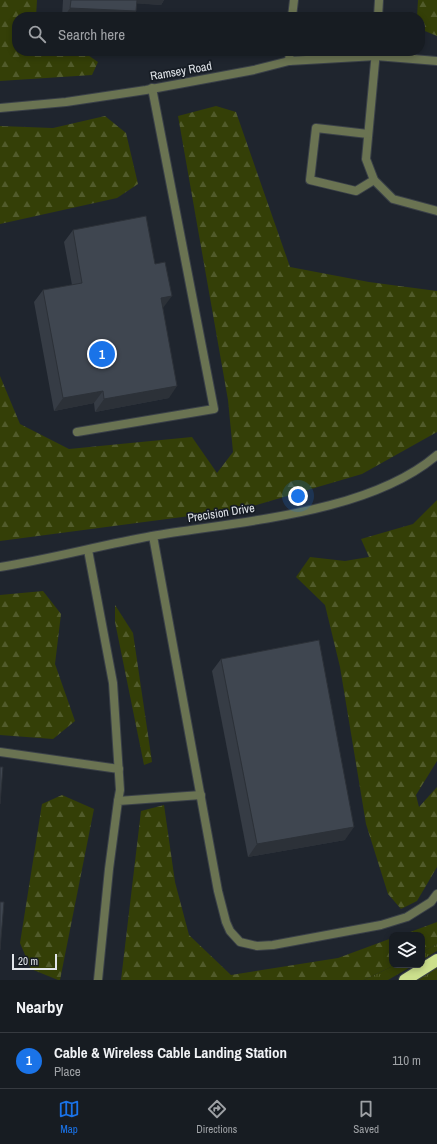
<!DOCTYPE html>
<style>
body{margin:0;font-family:"Archivo Narrow",sans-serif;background:#24292f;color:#f1f3f6}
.controls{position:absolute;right:12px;bottom:12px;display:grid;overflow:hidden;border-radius:8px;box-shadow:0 2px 6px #0003}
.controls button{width:36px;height:36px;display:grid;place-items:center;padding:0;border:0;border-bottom:1px solid #363a40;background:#171c22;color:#f1f3f6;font:20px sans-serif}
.scale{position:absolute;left:12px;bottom:10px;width:45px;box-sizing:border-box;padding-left:4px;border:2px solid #e1e5ea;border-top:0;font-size:11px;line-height:14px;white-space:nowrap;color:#e1e5ea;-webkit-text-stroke:3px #161c24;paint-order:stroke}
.you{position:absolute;left:298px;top:496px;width:14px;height:14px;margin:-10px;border:3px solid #fff;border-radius:50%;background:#1a73e8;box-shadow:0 0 0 6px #1a73e833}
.badge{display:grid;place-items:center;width:26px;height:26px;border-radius:50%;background:#1a73e8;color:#fff;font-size:13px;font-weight:700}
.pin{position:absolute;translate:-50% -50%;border:2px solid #fff;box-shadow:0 1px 4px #0006}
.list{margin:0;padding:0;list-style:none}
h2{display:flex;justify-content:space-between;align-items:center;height:52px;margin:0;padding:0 16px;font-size:17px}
h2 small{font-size:13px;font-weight:400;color:#9ea1a5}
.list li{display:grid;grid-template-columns:26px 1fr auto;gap:12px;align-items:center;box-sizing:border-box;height:56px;padding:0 16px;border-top:1px solid #363a40}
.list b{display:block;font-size:15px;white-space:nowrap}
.list p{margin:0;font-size:13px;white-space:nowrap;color:#9ea1a5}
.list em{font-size:13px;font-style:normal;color:#9ea1a5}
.icon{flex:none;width:22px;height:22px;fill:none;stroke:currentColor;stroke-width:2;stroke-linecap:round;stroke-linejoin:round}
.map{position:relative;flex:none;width:437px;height:980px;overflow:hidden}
.search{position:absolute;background:#171c22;box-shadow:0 2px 6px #0003;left:12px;right:12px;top:12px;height:44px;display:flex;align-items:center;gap:10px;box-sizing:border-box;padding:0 14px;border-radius:16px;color:#9ea1a5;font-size:15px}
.sheet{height:108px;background:#171c22}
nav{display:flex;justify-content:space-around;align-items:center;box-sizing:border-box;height:56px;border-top:1px solid #363a40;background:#171c22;font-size:11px;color:#9ea1a5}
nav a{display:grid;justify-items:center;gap:2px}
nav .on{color:#1a73e8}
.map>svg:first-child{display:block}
.grass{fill:url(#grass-tufts)}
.forest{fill:url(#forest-firs)}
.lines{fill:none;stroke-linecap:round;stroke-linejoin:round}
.lane-casing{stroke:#3a4048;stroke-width:10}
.street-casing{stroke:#3a4048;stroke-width:10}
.highway-casing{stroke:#3a4048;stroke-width:14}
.lane{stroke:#6a7352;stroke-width:8}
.street{stroke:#6a7352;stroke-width:8}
.highway{stroke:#cce08d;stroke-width:12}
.wall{fill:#363c45}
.shaded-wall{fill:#2c3138}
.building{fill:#3f4650;stroke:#2c3138}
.labels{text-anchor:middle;stroke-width:3.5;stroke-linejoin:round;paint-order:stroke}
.street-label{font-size:12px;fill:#e1e5ea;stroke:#161c24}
</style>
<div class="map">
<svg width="437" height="980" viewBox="0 0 437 980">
<defs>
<pattern id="grass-tufts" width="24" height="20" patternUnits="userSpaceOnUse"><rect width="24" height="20" fill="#343f07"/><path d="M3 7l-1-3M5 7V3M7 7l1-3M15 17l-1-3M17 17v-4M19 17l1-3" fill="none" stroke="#515b2b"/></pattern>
<pattern id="forest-firs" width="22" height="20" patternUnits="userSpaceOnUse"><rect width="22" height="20" fill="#343f07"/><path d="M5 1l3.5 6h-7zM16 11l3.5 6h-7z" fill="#515b2b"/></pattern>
</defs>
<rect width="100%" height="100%" fill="#1f252e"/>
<g class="grass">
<polygon points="437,944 437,951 422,960 422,952"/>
<polygon points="395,965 414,965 388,980 364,980"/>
<polygon points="437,967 437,980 415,980"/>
</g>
<g class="forest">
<polygon points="0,0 37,0 36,17 17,17 17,51 82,51 98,62 92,75 0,81"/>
<polygon points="418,0 437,0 437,36 420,29 420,17 417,17"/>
<polygon points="216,106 236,112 290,267 369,282 437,291 437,432 362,474 243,509 0,541 0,376 20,424 69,449 192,437 217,473 233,452 228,400 178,116"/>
<polygon points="105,116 126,133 138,184 117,198 0,224 0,126 53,128"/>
<polygon points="437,500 437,761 416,795 419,807 437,787 437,867 417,901 401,909 388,894 366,824 340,667 325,605 296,577 310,557 345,561 369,557 361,539 413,524"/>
<polygon points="43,591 61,614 55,664 75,721 53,739 0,735 0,595"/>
<polygon points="115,605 133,633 152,762 144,765 115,622"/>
<polygon points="62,795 94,809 60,980 58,980 31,969 20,943 42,804"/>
<polygon points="164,805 175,882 189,935 231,975 338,958 392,938 392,965 395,965 364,980 121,980 141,811"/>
<polygon points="437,922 437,944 422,952 422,935 402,935"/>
</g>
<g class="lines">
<defs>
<g id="lane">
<polyline points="292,17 294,0"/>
<polyline points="378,17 379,0"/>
<polyline points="376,51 366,159 374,180 393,199 437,211"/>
<polyline points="289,61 290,51"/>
<polyline points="368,134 316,128 310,180 356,191 374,180"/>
<polyline points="77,432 214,409 152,88"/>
<polyline points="153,536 218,891 226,922 230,931 240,942 257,946 273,945 381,925 407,917 431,902 437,894"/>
<polyline points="88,550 113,683 120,790 118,801"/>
<polyline points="0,752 119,769"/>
<polyline points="98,980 109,869 118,801 201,795"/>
</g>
<g id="street">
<polyline points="0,108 66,102 146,90 254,70 289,61 376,56 437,61"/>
<path d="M0,567c51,-8 101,-22 152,-31 87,-15 216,-22 285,-81"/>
</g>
<polyline id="highway" points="405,980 437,960"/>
</defs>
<use href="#lane" class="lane-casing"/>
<use href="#street" class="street-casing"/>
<use href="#highway" class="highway-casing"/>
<use href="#lane" class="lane"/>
<use href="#street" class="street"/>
<use href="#highway" class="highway"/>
</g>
<g class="wall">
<polygon points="63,0 164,0 161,5 136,3 136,11 132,17 62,17"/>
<polygon points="73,230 163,308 169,398 95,412 94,403 54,411 34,302 43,290 72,285 64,242"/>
<polygon points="221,659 345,840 248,857 212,671"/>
</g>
<g class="shaded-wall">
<polygon points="130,0 164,0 161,5 128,3"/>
<polygon points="70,8 136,11 132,17 64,17"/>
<polygon points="172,296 163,308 161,298"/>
<polygon points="177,386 169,398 95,412 104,399"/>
<polygon points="103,391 94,403 54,411 63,398"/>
<polygon points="354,827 345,840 248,857 257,844"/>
</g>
<g class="building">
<polygon points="71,0 137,0 136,11 70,8"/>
<polygon points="146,216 155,264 165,262 172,296 161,298 177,386 104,399 103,391 63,398 43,290 82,283 73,230"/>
<polygon points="319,640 354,827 257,844 221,659"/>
<polygon points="0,767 3,767 0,804"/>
<polygon points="0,902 4,902 0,950"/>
</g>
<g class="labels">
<g class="street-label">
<text transform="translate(181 71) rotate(-10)" y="4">Ramsey Road</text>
<text transform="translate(221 513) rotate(-9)" y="4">Precision Drive</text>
</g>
</g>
</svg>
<div class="controls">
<button><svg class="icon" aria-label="layers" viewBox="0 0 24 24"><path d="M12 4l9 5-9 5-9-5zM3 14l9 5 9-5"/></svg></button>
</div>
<div class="scale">20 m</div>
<div class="you"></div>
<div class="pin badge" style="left:102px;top:354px">1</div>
<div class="search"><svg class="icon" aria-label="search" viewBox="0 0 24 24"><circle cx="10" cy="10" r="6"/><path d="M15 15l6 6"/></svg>Search here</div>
</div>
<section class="sheet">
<h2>Nearby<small></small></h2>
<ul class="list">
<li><span class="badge">1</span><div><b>Cable &amp; Wireless Cable Landing Station</b><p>Place</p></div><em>110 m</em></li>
</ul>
</section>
<nav>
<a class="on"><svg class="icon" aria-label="map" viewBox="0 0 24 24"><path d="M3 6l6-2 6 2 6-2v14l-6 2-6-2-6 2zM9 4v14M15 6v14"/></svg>Map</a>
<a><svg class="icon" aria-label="directions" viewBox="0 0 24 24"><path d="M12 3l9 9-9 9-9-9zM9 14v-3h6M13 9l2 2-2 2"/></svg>Directions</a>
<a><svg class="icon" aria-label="saved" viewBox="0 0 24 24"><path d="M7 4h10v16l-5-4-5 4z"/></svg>Saved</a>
</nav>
